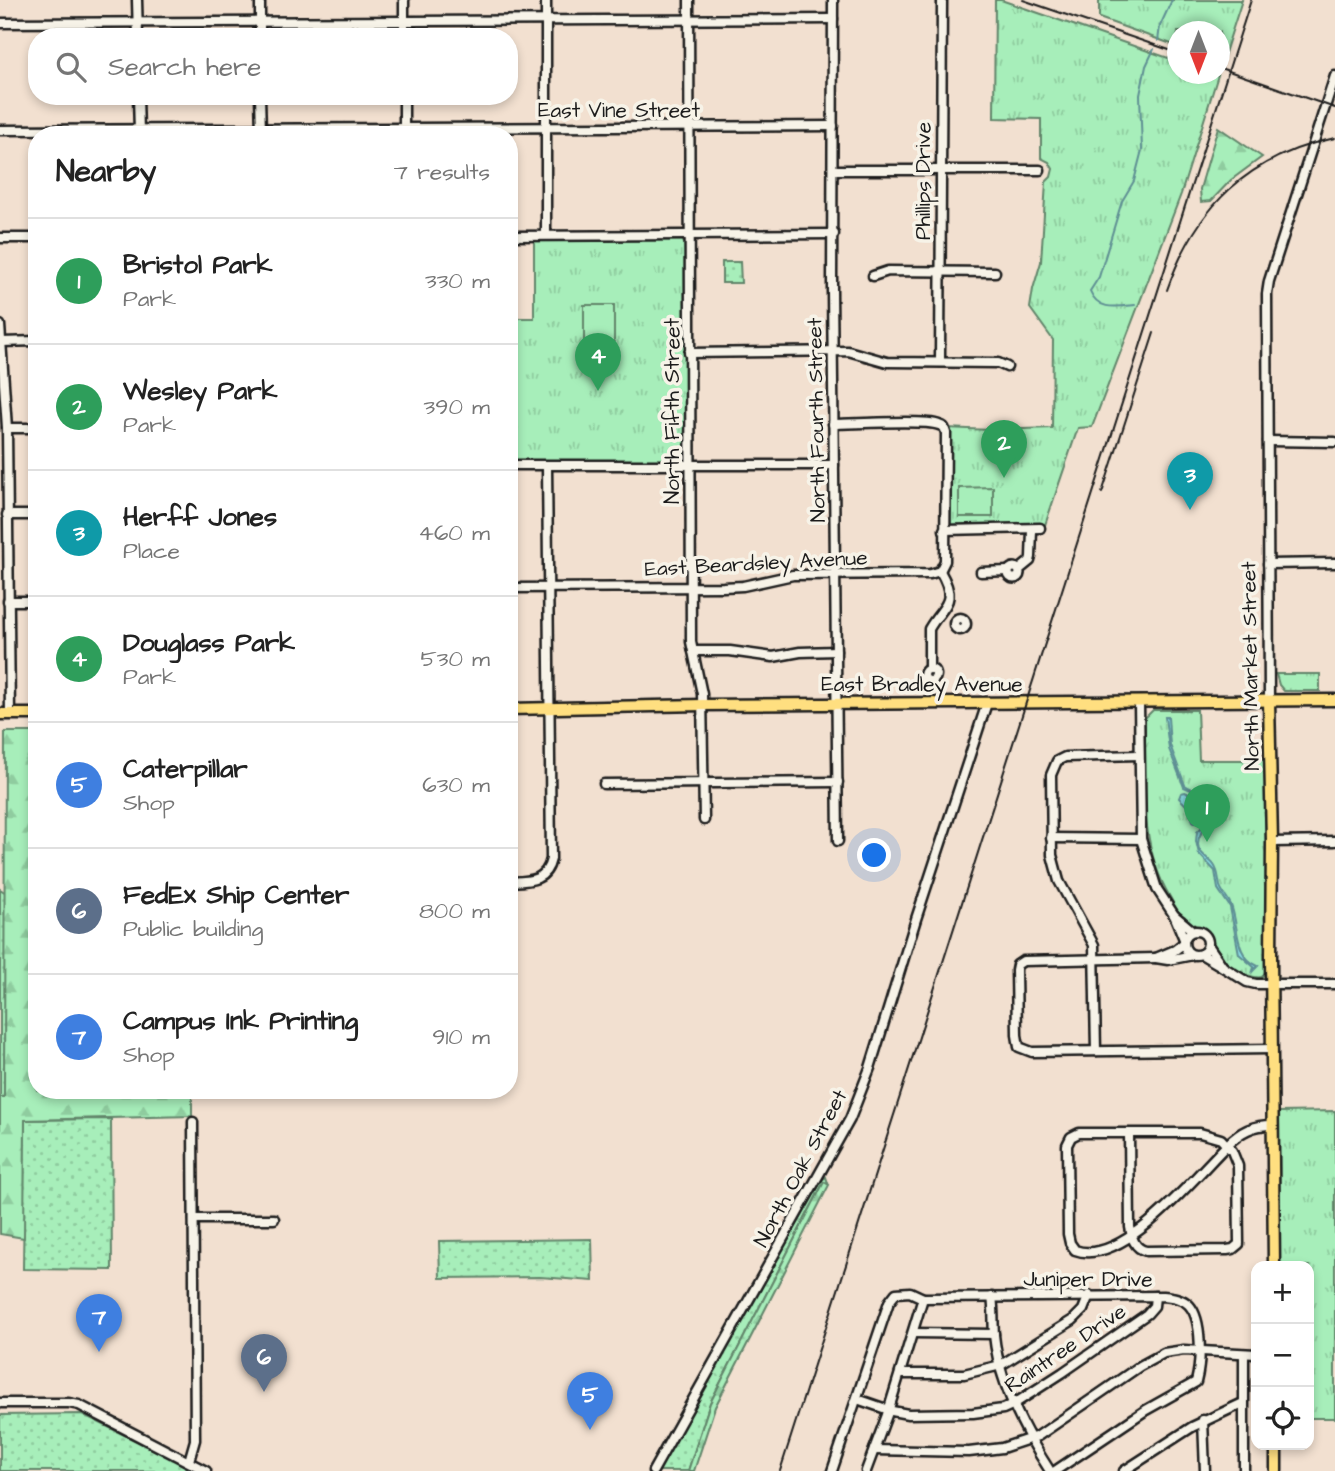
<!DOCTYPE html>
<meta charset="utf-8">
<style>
body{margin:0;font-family:"Architects Daughter",sans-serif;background:#f2f2f2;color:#222}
.controls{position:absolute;right:21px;bottom:21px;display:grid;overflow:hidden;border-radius:14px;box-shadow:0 4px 10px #0003}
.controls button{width:63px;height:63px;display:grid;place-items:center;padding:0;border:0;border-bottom:2px solid #e0e0e0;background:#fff;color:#222;font:35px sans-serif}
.compass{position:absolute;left:1167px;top:21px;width:63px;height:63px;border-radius:50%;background:#fff;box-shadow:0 4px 10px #0003;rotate:180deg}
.you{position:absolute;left:875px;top:856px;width:24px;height:24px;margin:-18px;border:5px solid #fff;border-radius:50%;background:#1a73e8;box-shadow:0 0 0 10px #1a73e833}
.badge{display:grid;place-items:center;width:46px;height:46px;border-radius:50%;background:#0b8043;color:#fff;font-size:23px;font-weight:700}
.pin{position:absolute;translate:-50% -58px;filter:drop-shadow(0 2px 4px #0008)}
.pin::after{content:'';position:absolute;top:37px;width:24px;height:21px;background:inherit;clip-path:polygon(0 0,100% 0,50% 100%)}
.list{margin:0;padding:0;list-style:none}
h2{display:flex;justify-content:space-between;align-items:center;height:91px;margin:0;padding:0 28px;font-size:30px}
h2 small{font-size:23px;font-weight:400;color:#767676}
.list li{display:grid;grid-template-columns:46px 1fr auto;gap:21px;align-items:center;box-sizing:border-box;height:126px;padding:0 28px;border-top:2px solid #e0e0e0}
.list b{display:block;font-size:26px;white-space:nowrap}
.list p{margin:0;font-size:23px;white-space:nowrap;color:#767676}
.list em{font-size:23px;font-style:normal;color:#767676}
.icon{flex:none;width:38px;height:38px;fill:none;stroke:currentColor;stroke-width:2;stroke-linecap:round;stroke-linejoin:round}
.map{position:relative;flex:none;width:1335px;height:1471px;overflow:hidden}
.search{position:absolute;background:#fff;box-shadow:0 4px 10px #0003;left:28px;top:28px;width:490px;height:77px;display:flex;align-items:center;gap:18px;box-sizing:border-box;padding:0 24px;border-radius:28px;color:#767676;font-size:26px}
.panel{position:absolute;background:#fff;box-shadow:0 4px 10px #0003;left:28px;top:126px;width:490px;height:973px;border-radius:28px}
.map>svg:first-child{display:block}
.grass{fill:url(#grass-dots);stroke:#62856b;stroke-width:2}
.forest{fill:url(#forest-firs);stroke:#62856b;stroke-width:2}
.park{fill:url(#park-tufts);stroke:#62856b;stroke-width:2}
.garden{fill:#a7eeba;stroke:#62856b;stroke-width:2}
.water{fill:url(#water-ripples);stroke:#5e8f93;stroke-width:2}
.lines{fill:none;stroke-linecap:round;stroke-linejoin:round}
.stream{stroke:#5e8f93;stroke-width:2}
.minor-casing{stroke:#1c1c1c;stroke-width:13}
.major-casing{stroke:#1c1c1c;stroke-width:15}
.minor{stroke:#f7f3e8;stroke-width:8}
.major{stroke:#ffdf80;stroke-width:10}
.rail{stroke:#1c1c1c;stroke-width:2}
.labels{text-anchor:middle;stroke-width:7;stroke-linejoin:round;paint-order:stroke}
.street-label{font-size:21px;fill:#1c1c1c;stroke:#f7f3e8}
</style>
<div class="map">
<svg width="1335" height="1471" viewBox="0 0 1335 1471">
<defs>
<pattern id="grass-dots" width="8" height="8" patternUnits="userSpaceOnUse" patternTransform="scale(1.75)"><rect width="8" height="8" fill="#a7eeba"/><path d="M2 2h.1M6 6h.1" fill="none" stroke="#8fcc9f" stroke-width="1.8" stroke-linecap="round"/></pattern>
<pattern id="forest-firs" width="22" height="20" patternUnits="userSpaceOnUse" patternTransform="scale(1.75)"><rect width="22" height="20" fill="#a7eeba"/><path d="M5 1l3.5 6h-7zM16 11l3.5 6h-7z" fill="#8fcc9f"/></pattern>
<pattern id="park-tufts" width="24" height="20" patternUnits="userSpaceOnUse" patternTransform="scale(1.75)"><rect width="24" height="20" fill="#a7eeba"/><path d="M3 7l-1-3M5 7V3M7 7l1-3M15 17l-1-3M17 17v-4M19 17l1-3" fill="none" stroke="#8fcc9f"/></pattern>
<pattern id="water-ripples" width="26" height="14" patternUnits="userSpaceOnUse" patternTransform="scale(1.75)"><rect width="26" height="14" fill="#8adbe3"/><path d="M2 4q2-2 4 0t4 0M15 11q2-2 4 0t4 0" fill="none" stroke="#76bbc2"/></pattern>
</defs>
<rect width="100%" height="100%" fill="#f2e0d0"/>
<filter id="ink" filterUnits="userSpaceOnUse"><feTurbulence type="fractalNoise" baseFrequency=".0143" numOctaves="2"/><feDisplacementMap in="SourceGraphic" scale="14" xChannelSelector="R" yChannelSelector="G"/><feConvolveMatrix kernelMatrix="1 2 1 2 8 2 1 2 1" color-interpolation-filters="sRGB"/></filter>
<g filter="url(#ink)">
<g class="grass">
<polygon points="722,262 740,262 741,283 722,283"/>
<polygon points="0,889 6,893 4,1097 0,1097"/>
<polygon points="111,1119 112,1270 23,1269 25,1120"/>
<polygon points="826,1177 828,1183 824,1182 710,1403 688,1471 658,1471 822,1180"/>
<polygon points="592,1239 593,1281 540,1277 440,1278 439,1241"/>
<polygon points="82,1414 197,1471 0,1471 0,1415"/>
</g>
<g class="forest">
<polygon points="1218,127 1262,157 1231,180 1211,201 1201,202 1200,189"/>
<polygon points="5,732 37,732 37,1090 192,1090 192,1116 25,1120 24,1238 0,1234 0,1097 4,1097"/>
<polygon points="824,1182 829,1185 715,1407 694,1471 688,1471 710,1403"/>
</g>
<g class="park">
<polygon points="995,0 1001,0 1177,61 1178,74 1218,75 1181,194 1092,427 1078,428 1045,525 945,530 947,428 990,430 1052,428 1053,340 1030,308 1033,289 1041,262 1046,182 1051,177 1053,169 1049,162 1041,158 1041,119 994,118"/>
<polygon points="1099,0 1242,0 1222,62 1220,61 1220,32 1178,32 1177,46 1099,18"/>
<polygon points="682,240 686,246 689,464 509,464 509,318 534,318 534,241"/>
<polygon points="1276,674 1320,674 1320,691 1284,691 1279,685"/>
<path d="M1153,710h44l2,50h66l2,209 -5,8c-11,3 -39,-13 -46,-23 -4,-6 -5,-15 -8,-22 -6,-4 -14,-5 -20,-9 -8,-6 -13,-17 -18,-26 -33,-55 -24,-117 -25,-179z"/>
<polygon points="1335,1111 1335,1418 1309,1418 1309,1266 1280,1266 1279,1112"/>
</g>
<g class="garden">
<rect x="584" y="305" width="30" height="37"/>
<polygon points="993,487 993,517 959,517 959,488"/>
</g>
<g class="water">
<path d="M1165,717h3l2,28 15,40c16,9 29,11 28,31 -6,9 -15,17 -15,28 0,10 11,14 16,21 5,7 4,13 6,21 2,7 8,12 11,19 8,20 3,52 27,61l-5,5 1,-4 -15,-13 -9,-47 -12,-18 -3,-18 -16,-17 -3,-13 1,-9 14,-14v-14l-7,-8 -20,-9 -15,-38z"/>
<path d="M1185,792c11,5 17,11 18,23l-7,8 -3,-2 -5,-14 -9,-9 2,-5z"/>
</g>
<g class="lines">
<g class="stream">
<polyline points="1158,41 1160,26 1172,0"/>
<path d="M1135,305c-19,2 -37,6 -45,-14l9,-14 23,-76 12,-20 8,-31 -2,-55 6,-29 8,-17"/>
</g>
<defs>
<g id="minor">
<polyline points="137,0 138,37"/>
<polyline points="260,0 260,37"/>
<polyline points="404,0 404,37"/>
<polyline points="689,0 691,642 702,694 704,820"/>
<polyline points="833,0 832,290 838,841"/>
<polyline points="0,23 833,19"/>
<polyline points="138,96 139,132"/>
<polyline points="260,96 261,132"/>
<polyline points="404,96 404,135"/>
<polyline points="0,130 833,126"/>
<polyline points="834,170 1040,170"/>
<polyline points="546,235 546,0"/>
<polyline points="509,236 834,234"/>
<polyline points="0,238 37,238"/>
<polyline points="873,276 888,271 995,272"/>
<polyline points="0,325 7,428 10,714"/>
<polyline points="1,342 37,341"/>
<polyline points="689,353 848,351 887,362 998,363 1007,367"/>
<polyline points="940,362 942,0"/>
<polyline points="7,428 37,428"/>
<polyline points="1268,441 1335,442"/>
<polyline points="509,465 834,465"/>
<polyline points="7,515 37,515"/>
<polyline points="944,530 1040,528"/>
<polyline points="1268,564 1335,563"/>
<circle cx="1014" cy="573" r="5.5"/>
<polyline points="1019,570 1030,561 1031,557 1032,530"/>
<polyline points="981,572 1008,571"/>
<path d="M509,588l214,-1 20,-1 50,-11 137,-1 10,-3 5,-10 1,-128c-2,-6 -1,-6 -7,-8 -14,-6 -85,-1 -106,-1"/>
<polyline points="8,601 37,601"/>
<circle cx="960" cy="624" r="6"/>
<polyline points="693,651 730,651 773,657 800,652 836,651"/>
<circle cx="930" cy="675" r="6"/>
<path d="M929,669v-40c14,-25 30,-25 11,-58"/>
<polyline points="1269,701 1267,294 1269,281 1335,76"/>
<polyline points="1139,703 1141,839 1157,889 1174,915"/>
<polyline points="604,784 838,782"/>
<polyline points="1051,838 1141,839"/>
<polyline points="1272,842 1335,841"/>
<path d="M509,882c20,-1 37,0 42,-23l-4,-393"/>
<circle cx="1196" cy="943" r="12"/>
<polyline points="1184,939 1174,915 1193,931"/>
<polyline points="1184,943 1175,950 1156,958 1168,960 1193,955"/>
<polyline points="1201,954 1223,967 1208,945"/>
<polyline points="1156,958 1023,961 1017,965 1016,970 1017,1035 1019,1047 1032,1052 1272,1049"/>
<polyline points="1223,967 1247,982 1256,984 1335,984"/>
<polyline points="1096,1051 1094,945 1059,881 1052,855 1051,775 1057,761 1065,757 1139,755"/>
<path d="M1129,1133l1,94c2,11 4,21 16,24l81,-1 6,-1 6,-5 -1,-78 -6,-15 -11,-12 -21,-6h-121l-8,4 -4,8 1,89 2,9 5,7c48,18 121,-75 152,-105 14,-14 26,-20 46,-20"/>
<polyline points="194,1219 274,1219"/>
<path d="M992,1297c2,12 1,25 2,38 5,49 30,96 56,136"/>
<polyline points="913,1333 994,1334"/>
<polyline points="900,1374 964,1374 1001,1365 1073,1320 1083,1310 1089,1295"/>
<polyline points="857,1399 892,1411 908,1414 973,1413 1003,1409 1014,1404 1062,1373 1147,1314 1154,1306 1155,1296"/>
<polyline points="0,1403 69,1403 79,1405 206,1471"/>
<polyline points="1203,1420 1205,1471"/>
<polyline points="874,1450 969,1452 1002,1448 1038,1436 1140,1366 1164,1353 1184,1350 1256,1354"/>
<polyline points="189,1461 195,1440 193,1122"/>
<polyline points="653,1471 850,1119 870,1068 916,919 987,703"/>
<path d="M832,1471l57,-169 7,-9 14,-1 13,6 240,-2c9,1 19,2 26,9 14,15 12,58 7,77l-50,28 -91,61"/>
<polyline points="866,1471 887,1415 923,1298"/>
<polyline points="1124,1471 1192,1427 1243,1403"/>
<polyline points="1244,1471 1244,1354"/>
</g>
<g id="major">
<polyline points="1269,701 1272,842 1271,957 1274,1266"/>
<polyline points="509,709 702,705 1335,700"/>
<polyline points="0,714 37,714"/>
<polyline points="1276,1445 1276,1471"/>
</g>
</defs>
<use href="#minor" class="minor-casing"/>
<use href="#major" class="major-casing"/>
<use href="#minor" class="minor"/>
<use href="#major" class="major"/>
<g class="rail">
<polyline points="1023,0 1178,53"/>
<polyline points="1220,68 1335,108"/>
<path d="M1167,290c29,-83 81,-134 168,-152"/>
<polyline points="1102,493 1154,333"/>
<polyline points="780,1471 1251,0"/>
</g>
</g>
</g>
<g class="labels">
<g class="street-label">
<text x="619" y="117">East Vine Street</text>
<text transform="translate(923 181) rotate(-90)" y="7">Phillips Drive</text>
<text transform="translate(672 411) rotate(-90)" y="7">North Fifth Street</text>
<text transform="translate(816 420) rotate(-91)" y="7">North Fourth Street</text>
<text transform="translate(756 563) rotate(-3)" y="7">East Beardsley Avenue</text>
<text transform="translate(1250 666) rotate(-91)" y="7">North Market Street</text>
<text x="922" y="691">East Bradley Avenue</text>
<text transform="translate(800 1168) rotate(-62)" y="7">North Oak Street</text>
<text x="1088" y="1286">Juniper Drive</text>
<text transform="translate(1065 1348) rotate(-34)" y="7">Raintree Drive</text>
</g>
</g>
</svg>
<div class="controls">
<button>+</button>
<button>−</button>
<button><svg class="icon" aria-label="locate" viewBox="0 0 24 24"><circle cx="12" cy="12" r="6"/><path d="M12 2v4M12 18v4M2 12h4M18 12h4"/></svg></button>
</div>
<svg class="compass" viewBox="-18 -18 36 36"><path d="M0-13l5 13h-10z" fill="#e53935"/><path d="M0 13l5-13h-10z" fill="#767676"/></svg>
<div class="you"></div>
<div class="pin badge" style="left:1207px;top:842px;background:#2e9e5b">1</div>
<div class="pin badge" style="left:1004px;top:478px;background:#2e9e5b">2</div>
<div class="pin badge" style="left:1190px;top:510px;background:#0f9aa8">3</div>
<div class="pin badge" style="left:598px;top:391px;background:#2e9e5b">4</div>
<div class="pin badge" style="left:590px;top:1430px;background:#3f7fe0">5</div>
<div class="pin badge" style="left:264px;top:1392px;background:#5c6f8a">6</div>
<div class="pin badge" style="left:99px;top:1352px;background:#3f7fe0">7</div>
<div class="search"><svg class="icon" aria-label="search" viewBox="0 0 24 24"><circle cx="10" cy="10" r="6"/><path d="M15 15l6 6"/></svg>Search here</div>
<section class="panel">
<h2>Nearby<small>7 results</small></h2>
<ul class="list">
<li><span class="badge" style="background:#2e9e5b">1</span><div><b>Bristol Park</b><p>Park</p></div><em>330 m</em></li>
<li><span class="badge" style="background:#2e9e5b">2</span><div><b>Wesley Park</b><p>Park</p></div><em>390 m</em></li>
<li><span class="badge" style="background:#0f9aa8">3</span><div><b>Herff Jones</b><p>Place</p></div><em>460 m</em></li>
<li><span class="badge" style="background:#2e9e5b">4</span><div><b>Douglass Park</b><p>Park</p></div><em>530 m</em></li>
<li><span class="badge" style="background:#3f7fe0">5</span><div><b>Caterpillar</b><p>Shop</p></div><em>630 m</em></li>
<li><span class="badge" style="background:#5c6f8a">6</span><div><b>FedEx Ship Center</b><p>Public building</p></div><em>800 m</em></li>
<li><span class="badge" style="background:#3f7fe0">7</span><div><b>Campus Ink Printing</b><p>Shop</p></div><em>910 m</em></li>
</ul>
</section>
</div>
